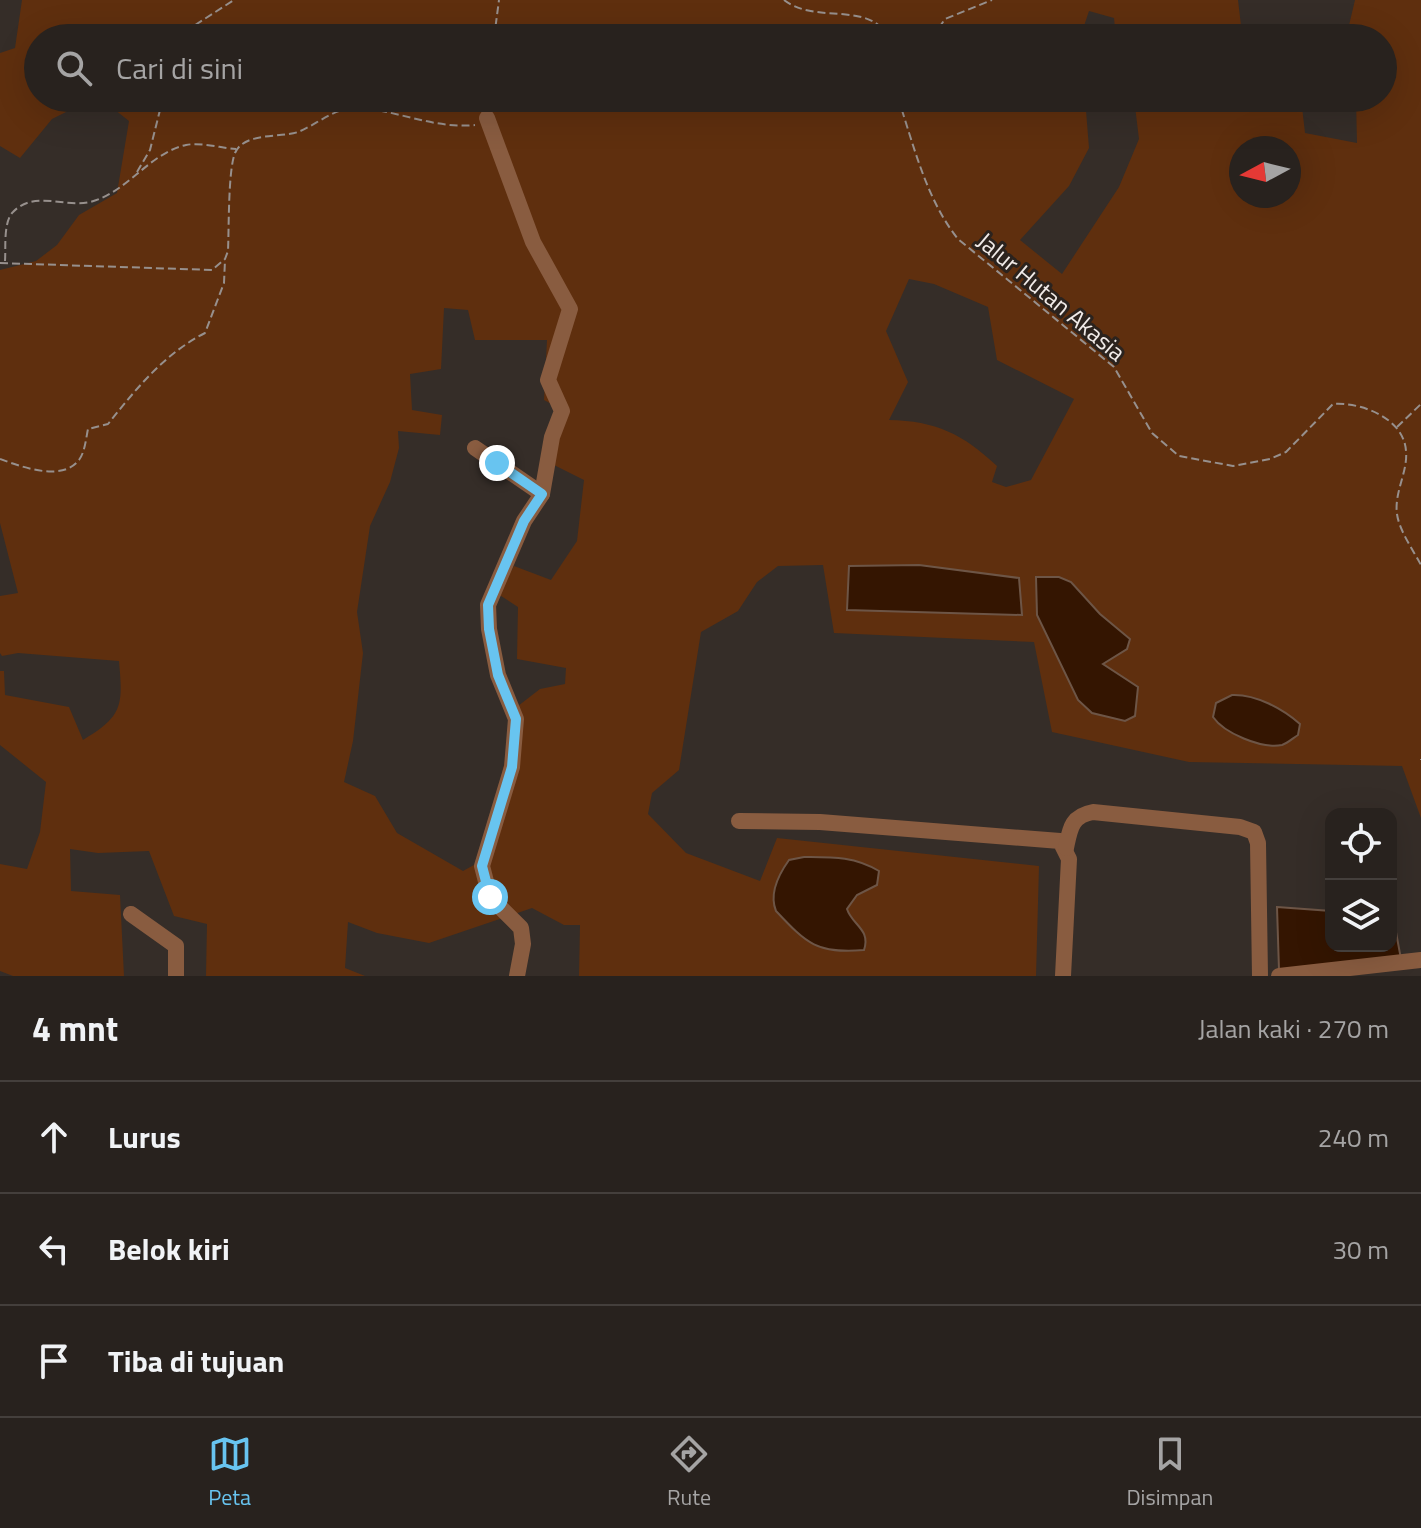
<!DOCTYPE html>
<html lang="id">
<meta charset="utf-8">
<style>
body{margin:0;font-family:"Titillium Web",sans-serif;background:#342f2b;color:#f1f3f6}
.controls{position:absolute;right:24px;bottom:24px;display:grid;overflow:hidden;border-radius:16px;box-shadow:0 8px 32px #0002}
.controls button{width:72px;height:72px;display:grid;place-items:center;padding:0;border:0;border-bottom:2px solid #443f3c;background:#28221e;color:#f1f3f6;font:40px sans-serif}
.compass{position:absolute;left:1229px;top:136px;width:72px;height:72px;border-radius:50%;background:#28221e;box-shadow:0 8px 32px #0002;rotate:263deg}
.stop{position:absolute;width:24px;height:24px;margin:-18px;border:6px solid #68c4f0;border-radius:50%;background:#fff}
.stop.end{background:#68c4f0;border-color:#fff;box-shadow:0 2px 8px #0008}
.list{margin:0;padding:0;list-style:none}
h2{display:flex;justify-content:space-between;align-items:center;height:104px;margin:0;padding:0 32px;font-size:34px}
h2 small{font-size:26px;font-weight:400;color:#a5a4a4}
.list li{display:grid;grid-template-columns:52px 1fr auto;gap:24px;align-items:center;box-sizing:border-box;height:112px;padding:0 32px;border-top:2px solid #443f3c}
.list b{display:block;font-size:30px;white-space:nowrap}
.list em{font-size:26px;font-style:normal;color:#a5a4a4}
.icon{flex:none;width:44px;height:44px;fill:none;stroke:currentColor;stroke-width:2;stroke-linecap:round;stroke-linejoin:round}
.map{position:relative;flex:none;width:1421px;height:976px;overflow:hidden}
.search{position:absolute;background:#28221e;box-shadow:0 8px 32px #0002;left:24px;right:24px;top:24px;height:88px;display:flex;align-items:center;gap:20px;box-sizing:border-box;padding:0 28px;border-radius:44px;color:#a5a4a4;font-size:30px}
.sheet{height:440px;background:#28221e}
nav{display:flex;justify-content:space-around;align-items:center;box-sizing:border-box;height:112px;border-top:2px solid #443f3c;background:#28221e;font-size:22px;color:#a5a4a4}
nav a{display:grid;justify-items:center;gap:4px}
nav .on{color:#68c4f0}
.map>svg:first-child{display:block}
.green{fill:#5f2f0e;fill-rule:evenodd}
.water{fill:#341501;stroke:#6d5546;stroke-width:2}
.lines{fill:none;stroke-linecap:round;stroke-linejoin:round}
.path{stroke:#97908d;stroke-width:2;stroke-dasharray:8 4;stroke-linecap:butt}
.minor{stroke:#895c40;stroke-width:16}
.route{stroke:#68c4f0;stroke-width:10}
.labels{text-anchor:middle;stroke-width:6;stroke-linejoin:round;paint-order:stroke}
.street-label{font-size:24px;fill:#f1ebe8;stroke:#2b231e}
</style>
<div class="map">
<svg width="1421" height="976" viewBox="0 0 1421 976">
<rect width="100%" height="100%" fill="#352d28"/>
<g class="green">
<polygon points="22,0 1238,0 1242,34 1300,38 1116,38 1114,18 1089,11 1080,38 38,38 38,98 94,98 52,119 20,158 0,146 0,53 15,48"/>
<path d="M1355,0h66v818l-19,-52 -213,-4 -137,-30 -18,-90 -200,-9 -11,-68 -45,1 -21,16 -19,29 -37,21 -22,138 -27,23 -4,21 38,39 74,28 17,-43 262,28 -3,110h-457l1,-51h-16l-32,-17 -103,35 -52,-10 -29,-11 -3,46 20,8h-159l1,-52 -33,-8 -25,-65 -51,2 -28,-4 1,42 49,4 4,81h-111l-13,-5v-107l27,5 13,-37 6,-50 -46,-37v-74h4l1,24 64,12 14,33c40,-24 40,-34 36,-79l-101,-8 -16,3 -2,-3v-57l18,-3 -18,-70v-253l36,-9 21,-16 22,-30 38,-22 12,-72 -29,-23h985l4,50 -20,38 -49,54 42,34 57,-87 20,-48 -5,-41h167l4,35 52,10 -1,-45h27v-60h-37zM1241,148h48v48h-48zM909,279l25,5 54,23 9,53 77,39 -43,81 -25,7 -14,-5 5,-16c-34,-32 -61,-45 -108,-46l19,-38 -22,-51zM444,308l24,2 7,30h72l-3,60 21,11 -13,53 32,16 -7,61 -26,39 -37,-14 -16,28 20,13 -1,52 49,9 -1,16 -25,5 -22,17 -37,155 -18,10 -66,-38 -22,-37 -31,-14 9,-41 10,-88 -6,-41 13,-86 20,-44 9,-34 -1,-17 42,4 2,-20 -30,-5 -2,-36 31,-5z"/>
</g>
<g class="water">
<polygon points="919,565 1019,578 1022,615 847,610 849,566"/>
<polygon points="1036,577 1059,577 1071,582 1100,614 1130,639 1127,649 1103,664 1138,687 1135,716 1125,721 1092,713 1078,700 1037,615"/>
<path d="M1232,695c24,-1 51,14 68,29l-2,11c-5,3 -10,8 -16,10 -21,4 -58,-12 -69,-28l3,-14z"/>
<path d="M804,857c28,0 50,-1 75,14l-2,14 -20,10 -10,14c5,16 24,20 17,41 -47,4 -57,-6 -88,-39 -7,-17 3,-37 13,-51z"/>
<polygon points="1277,907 1331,911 1331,946 1391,946 1393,916 1401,959 1279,970"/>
</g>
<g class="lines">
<g class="path">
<path d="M784,0c32,25 87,0 104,38"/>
<polyline points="175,38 234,0"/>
<polyline points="494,38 499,0"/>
<polyline points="932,38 945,19 992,0"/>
<path d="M898,98c16,48 28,101 60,141l156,128 38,66 27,23 54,10 37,-7 16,-7 47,-48c28,-2 71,14 73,47 2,21 -12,41 -9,63 2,16 16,36 24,51"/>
<polyline points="490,106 492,98"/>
<polyline points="137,172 150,150 163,98"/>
<path d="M5,261c1,-13 -2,-39 8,-49 21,-22 53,-4 77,-10 37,-9 59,-49 96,-57 15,-3 35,3 50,4"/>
<path d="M0,263l212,7 13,-11 3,-8c1,-21 0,-81 7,-98 9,-21 45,-15 63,-21 20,-8 38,-26 62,-24 40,3 74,21 115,17"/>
<polyline points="1397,427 1421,404"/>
<path d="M0,459c22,8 62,23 79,1 6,-8 7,-22 9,-31l20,-5c28,-35 56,-70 97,-91l19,-50 1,-23"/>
<polyline points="1421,759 1421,760"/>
</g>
<g class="minor">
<polyline points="487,118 533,242 570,309 548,380 562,411 552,437 542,494 524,521 488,605 489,629 498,675 516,719 512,767 482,866 490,897 521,928 523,944 517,976"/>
<polyline points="475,448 542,494"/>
<polyline points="739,821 820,822 1060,841 1069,859 1063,976"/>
<path d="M1066,848c4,-19 5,-32 27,-36l147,15 14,5 4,11 2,133"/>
<polyline points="131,914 176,946 176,976"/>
<polyline points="1279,976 1421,960"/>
</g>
</g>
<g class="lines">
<polyline class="route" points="490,897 482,866 512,767 516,719 498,675 489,629 488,605 524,521 542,494 497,463"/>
</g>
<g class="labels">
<g class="street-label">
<text transform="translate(1051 297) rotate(40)" y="8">Jalur Hutan Akasia</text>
</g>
</g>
</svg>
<div class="controls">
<button><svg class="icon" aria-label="locate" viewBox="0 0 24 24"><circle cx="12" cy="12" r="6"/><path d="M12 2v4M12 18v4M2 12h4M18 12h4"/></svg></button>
<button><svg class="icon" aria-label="layers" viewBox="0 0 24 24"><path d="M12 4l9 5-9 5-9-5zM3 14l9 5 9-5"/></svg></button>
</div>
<svg class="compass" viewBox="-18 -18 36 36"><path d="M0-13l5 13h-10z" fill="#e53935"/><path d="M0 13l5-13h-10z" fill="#a5a4a4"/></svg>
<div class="stop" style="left:490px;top:897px"></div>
<div class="stop end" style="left:497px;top:463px"></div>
<div class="search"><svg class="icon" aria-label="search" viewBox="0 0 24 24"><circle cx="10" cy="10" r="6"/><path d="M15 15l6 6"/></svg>Cari di sini</div>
</div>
<section class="sheet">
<h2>4 mnt<small>Jalan kaki · 270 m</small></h2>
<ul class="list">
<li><svg class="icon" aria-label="ahead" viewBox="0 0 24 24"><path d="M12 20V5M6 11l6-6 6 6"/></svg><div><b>Lurus</b></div><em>240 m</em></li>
<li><svg class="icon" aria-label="left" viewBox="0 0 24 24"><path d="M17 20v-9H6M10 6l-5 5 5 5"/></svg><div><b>Belok kiri</b></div><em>30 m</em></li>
<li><svg class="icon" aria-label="arrive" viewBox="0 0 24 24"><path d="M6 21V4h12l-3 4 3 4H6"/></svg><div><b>Tiba di tujuan</b></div></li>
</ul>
</section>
<nav>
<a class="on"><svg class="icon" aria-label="map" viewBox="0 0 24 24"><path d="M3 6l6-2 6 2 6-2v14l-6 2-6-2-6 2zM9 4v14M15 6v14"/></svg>Peta</a>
<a><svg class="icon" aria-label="directions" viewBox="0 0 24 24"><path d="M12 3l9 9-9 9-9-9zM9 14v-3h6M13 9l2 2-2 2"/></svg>Rute</a>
<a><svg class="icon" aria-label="saved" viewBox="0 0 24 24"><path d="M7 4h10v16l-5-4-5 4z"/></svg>Disimpan</a>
</nav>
